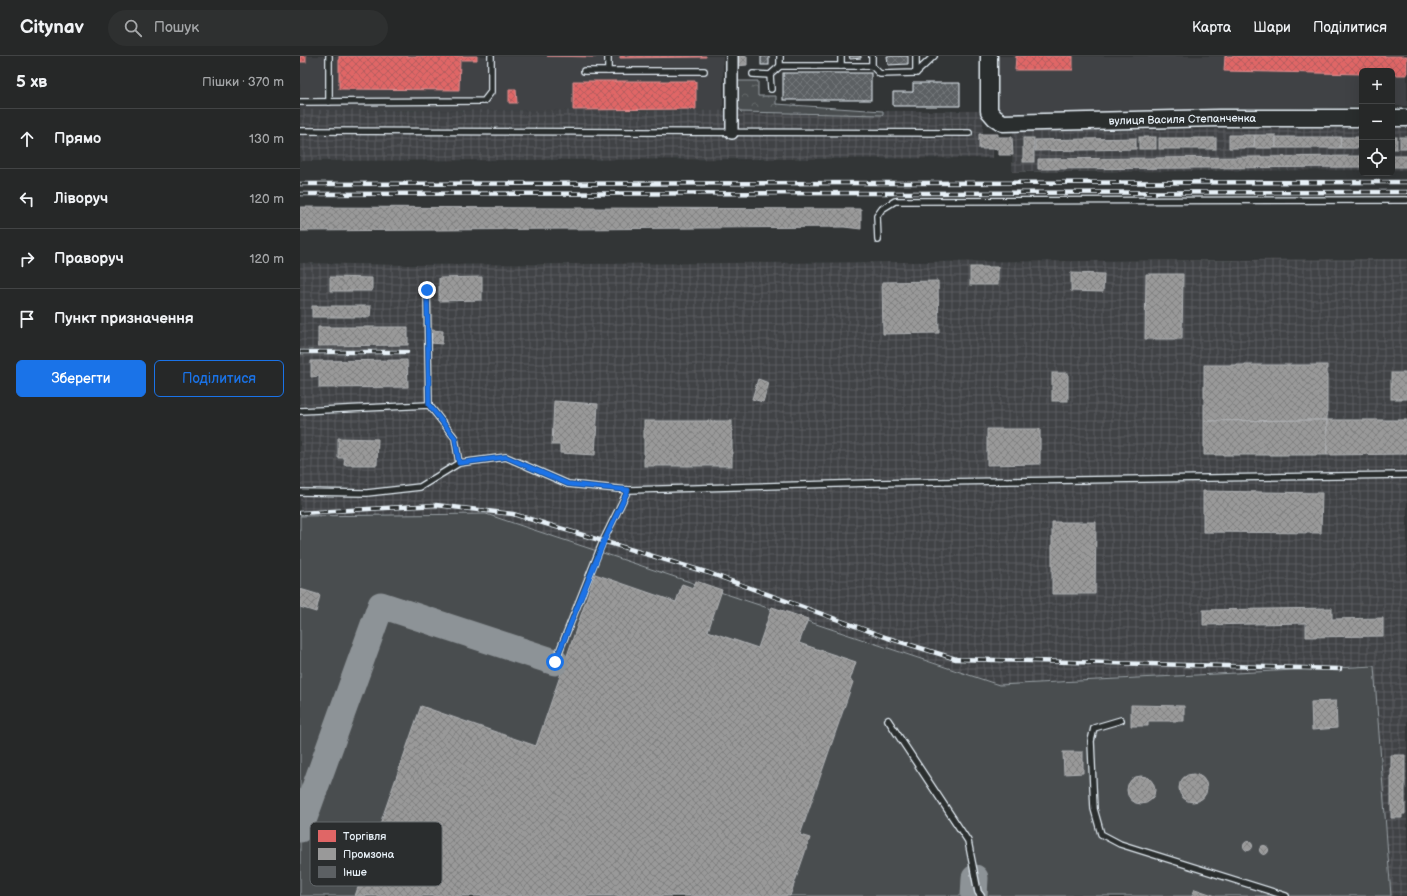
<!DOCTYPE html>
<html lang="uk">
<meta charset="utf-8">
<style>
body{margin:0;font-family:"Balsamiq Sans",sans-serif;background:#2e3030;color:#f1f3f6}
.controls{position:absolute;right:12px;top:12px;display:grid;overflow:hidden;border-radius:6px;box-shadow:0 4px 16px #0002}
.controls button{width:36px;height:36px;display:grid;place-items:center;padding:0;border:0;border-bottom:1px solid #424445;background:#262828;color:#f1f3f6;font:20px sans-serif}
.stop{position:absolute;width:12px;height:12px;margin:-9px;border:3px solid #1a73e8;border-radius:50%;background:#fff}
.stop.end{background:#1a73e8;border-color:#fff;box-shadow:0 1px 4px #0008}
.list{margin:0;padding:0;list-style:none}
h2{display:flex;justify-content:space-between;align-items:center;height:52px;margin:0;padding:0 16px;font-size:17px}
h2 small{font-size:13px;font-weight:400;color:#a4a6a8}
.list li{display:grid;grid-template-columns:26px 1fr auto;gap:12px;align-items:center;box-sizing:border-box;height:60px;padding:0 16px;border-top:1px solid #424445}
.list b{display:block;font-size:15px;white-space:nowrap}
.list em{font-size:13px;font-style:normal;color:#a4a6a8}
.actions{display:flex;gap:8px;padding:12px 16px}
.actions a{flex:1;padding:9px 0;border:1px solid #1a73e8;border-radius:6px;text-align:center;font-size:14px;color:#1a73e8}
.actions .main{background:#1a73e8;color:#fff}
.icon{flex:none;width:22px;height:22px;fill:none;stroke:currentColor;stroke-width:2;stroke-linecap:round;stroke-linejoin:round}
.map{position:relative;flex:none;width:1107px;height:840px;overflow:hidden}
header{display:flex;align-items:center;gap:24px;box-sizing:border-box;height:56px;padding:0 20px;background:#262828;border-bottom:1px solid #424445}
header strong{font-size:19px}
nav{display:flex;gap:22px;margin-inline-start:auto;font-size:14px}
.search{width:280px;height:36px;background:#2e3030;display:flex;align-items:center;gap:10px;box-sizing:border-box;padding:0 14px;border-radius:22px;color:#a4a6a8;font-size:15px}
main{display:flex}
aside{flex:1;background:#262828}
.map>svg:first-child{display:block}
.built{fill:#3f4244}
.industrial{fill:url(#industrial-grid)}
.green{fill:#494d4f;stroke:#989fa4}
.forest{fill:url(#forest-crowns);stroke:#989fa4}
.shops{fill:url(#shops-cross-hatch);stroke:#e29092}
.industry{fill:url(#industry-cross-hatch);stroke:#b1b3b6}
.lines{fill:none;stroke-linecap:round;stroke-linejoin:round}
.taxiway{stroke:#8d9397;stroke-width:27}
.building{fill:url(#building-cross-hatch);stroke:#e8f1f8}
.lane-casing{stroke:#e8f1f8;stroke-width:8}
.street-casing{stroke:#e8f1f8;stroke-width:14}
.secondary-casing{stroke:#e8f1f8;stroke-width:19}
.lane{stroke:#2a2d2e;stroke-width:5.5}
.street{stroke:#2a2d2e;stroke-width:11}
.secondary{stroke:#2a2d2e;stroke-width:16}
.rail-casing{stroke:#e8f1f8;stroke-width:4.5}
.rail{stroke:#2a2d2e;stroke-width:3;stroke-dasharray:9;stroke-linecap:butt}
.route{stroke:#1a73e8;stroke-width:5}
.labels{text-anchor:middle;stroke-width:4;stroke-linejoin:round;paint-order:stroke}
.street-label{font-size:11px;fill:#e8f1f8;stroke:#2a2d2e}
.key{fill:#2a2d2e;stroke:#63686b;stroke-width:1}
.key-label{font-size:11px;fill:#e8f1f8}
</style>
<header>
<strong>Citynav</strong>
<div class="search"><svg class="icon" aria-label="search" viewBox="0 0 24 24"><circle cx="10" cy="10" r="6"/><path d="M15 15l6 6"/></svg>Пошук</div>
<nav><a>Карта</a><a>Шари</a><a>Поділитися</a></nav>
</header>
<main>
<aside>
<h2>5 хв<small>Пішки · 370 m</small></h2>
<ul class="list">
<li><svg class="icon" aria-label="ahead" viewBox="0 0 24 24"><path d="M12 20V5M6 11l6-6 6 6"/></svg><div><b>Прямо</b></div><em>130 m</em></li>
<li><svg class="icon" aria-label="left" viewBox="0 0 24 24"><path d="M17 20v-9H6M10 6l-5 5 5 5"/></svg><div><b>Ліворуч</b></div><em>120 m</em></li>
<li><svg class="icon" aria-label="right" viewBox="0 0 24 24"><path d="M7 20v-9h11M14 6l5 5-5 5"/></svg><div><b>Праворуч</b></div><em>120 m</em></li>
<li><svg class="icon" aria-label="arrive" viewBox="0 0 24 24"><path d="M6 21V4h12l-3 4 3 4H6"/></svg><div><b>Пункт призначення</b></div></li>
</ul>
<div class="actions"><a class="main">Зберегти</a><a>Поділитися</a></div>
</aside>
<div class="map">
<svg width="1107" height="840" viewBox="0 0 1107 840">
<defs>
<pattern id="industrial-grid" width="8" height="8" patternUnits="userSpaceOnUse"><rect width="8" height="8" fill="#3f4244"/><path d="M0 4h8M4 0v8" fill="none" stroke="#5b5e60"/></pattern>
<pattern id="forest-crowns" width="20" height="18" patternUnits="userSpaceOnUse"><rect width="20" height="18" fill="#494d4f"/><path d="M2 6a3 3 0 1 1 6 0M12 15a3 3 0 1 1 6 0" fill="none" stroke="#636769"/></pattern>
<pattern id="shops-cross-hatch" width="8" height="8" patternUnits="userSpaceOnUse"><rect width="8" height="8" fill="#e06666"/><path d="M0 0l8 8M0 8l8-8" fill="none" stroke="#b25d5e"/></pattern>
<pattern id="industry-cross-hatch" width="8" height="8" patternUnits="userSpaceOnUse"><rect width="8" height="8" fill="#999"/><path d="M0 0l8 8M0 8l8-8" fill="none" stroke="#808181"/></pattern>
<pattern id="building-cross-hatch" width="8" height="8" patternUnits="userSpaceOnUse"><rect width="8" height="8" fill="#5c6063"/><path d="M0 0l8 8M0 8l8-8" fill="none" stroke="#73777a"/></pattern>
</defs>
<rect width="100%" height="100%" fill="#323536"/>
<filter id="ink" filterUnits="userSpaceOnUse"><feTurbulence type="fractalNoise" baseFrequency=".025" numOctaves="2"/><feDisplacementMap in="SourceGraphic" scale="8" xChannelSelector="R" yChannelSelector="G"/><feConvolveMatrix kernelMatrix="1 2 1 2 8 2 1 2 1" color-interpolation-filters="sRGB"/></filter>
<g filter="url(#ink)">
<g class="built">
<polygon points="0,0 423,0 423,55 0,54"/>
<polygon points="694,0 1107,0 1107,50 1092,50 1092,15 1062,15 1062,51 704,61 696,52"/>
</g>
<g class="industrial">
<polygon points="0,54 683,55 683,76 679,79 679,93 693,94 693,102 0,105"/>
<polygon points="1062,72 1062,114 712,116 713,74"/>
<rect x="1092" y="72" width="15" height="42"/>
<polygon points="1107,203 1107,840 0,840 0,207 108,209"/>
</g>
<polygon class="green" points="186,458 699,629 1074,610 1091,840 0,840 0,460"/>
<polygon class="forest" points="436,25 458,25 458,40 476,40 476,48 583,55 583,59 441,56 435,45"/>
<g class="shops">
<rect x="0" y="0" width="6" height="6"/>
<polygon points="39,0 177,0 177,4 160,4 159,34 39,33"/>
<polygon points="247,0 296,0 296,1"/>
<polygon points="320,0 406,0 406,1 320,2"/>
<polygon points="716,0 773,0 773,14 715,14"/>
<polygon points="925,0 1107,0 1107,19 1092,19 1092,15 1062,15 1062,18 924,15"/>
<polygon points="273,25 396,25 396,53 273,54"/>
<polygon points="209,33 216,33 217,47 209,47"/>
</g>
<g class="industry">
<polygon points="437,0 447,0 447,9 437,10"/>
<polygon points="679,78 698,78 698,81 712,81 713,99 699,99 699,93 679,93"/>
<polygon points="929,79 955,79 954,92 929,92"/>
<polygon points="955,79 976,79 976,92 954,92"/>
<rect x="839" y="81" width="17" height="12"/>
<polygon points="976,81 1041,81 1040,92 976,92"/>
<polygon points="1041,81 1062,81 1062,92 1040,92"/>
<rect x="1092" y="81" width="5" height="12"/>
<rect x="1100" y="81" width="7" height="11"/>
<rect x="723" y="82" width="11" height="24"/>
<polygon points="836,82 836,93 735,95 735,84"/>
<rect x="859" y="82" width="57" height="11"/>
<polygon points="1062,100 1062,111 738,113 738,103"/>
<rect x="1092" y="100" width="15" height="11"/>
<polygon points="0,151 561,153 561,173 544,171 0,175"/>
<rect x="670" y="211" width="28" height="18"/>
<polygon points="771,217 804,218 803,236 771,235"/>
<polygon points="846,218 883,218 882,283 845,283"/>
<polygon points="30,221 72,222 72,235 30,235"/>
<polygon points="182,221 182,244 139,245 139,222"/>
<polygon points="638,225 639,277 583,278 582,226"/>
<polygon points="12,250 71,250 70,261 12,261"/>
<polygon points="18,271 108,271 108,289 18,290"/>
<polygon points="132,274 143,275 142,288 131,287"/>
<polygon points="107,304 108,331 19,332 19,320 11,321 11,305"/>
<polygon points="904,309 1027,309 1027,364 904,365"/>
<rect x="752" y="317" width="16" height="28"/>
<rect x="1091" y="317" width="16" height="26"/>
<polygon points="458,323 469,327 463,346 452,343"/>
<polygon points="254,345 298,348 295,399 260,397 260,389 252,389"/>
<polygon points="1027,364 1027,399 904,399 904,365"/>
<polygon points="1027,364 1107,364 1107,398 1027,399"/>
<rect x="344" y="365" width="88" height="45"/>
<polygon points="687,373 740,373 740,408 687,409"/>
<polygon points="38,382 78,383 77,409 44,409 45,402 38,402"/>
<polygon points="903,435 1022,437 1021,477 903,476"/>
<polygon points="752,466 796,466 795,538 752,538"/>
<polygon points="295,518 376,546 382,528 393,532 396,525 422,534 408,575 458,592 472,551 508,563 499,587 556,606 550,624 553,626 500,779 510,782 490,840 55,840 121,650 236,690"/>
<polygon points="0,533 20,539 16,556 0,551"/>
<polygon points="1032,552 1032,563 1083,562 1083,580 1006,581 1006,567 903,569 903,554"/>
<polygon points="1036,645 1037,672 1012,674 1011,646"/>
<polygon points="831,649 884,650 884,665 848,665 848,670 831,670"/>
<polygon points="763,696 783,696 783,717 764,718"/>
<polygon points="1091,699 1105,699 1105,758 1102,758 1102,762 1091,762"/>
<circle cx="893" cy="732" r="14"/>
<circle cx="841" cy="734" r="14"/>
<circle cx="948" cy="790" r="4.5"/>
<circle cx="964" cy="794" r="4.5"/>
<polygon points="895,833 916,840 892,840"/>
</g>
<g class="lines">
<g class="taxiway">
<polyline points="0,773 81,549 255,606"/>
<polyline points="674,840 675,822"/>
</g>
</g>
<g class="building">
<rect x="461" y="0" width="8" height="9"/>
<polygon points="549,0 561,0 561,2 550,3"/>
<polygon points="587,0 608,0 608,8 588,9"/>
<rect x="483" y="17" width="88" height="27"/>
<polygon points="613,27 660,27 660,50 593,50 593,36 613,36"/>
</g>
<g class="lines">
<defs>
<g id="lane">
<polyline points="29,0 29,46"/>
<polyline points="541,0 541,10"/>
<polyline points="616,0 616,17"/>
<polyline points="480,10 572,10 572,0"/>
<polyline points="572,10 580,18 616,17 634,0"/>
<polyline points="284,15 404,15"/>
<polyline points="308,15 308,0"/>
<polyline points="453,18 470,19 480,10 480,0"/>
<polyline points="470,19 471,33"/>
<polyline points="0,46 184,45 191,36 191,0"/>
<polyline points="0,75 669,77"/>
<polyline points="578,184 577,160 582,153 595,145 1107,144"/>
<polyline points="127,234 129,349"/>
<polyline points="0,355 129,349 155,382 159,407"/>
<polyline points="0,436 67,437 120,431 159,407 206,401 268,428 328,434 571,427 1107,419"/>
<polyline points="255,606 303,485 328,434"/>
<polyline points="588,664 668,785 678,836 681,840"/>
<polyline points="821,664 794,672 791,685 794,753 801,778 820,788 986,840"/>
</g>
<polyline id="street" points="432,0 432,77"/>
<g id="secondary">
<path id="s1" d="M689,0v55l6,7 8,5 216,-5h143"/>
<polyline points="1092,62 1107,62"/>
</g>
</defs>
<use href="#lane" class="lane-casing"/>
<use href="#street" class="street-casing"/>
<use href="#secondary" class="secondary-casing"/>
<use href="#lane" class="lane"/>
<use href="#street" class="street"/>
<use href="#secondary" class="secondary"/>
<defs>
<g id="rail">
<polyline points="0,128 1107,126"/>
<polyline points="0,138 1107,136"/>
<polyline points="0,296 107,296"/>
<polyline points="0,457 136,449 213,458 409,517 588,582 656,603 1040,613"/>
</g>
</defs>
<use href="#rail" class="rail-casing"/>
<use href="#rail" class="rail"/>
</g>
</g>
<g class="lines" filter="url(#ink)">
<polyline class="route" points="127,234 129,349 155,382 159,407 206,401 268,428 328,434 304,485 255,606"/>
</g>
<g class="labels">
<g class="street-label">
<text dy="4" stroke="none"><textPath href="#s1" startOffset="253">вулиця Василя Степанченка</textPath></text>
</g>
</g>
<rect x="10" y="766" width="132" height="64" rx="6" class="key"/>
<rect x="18" y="774" width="18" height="12" fill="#e06666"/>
<rect x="18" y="792" width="18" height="12" fill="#999"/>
<rect x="18" y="810" width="18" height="12" fill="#5c6063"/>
<g class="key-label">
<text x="43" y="784">Торгівля</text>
<text x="43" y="802">Промзона</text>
<text x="43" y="820">Інше</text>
</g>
</svg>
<div class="controls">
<button>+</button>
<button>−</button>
<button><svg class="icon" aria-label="locate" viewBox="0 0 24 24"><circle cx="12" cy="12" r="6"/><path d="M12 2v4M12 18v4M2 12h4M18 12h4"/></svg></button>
</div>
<div class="stop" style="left:255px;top:606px"></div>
<div class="stop end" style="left:127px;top:234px"></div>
</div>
</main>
